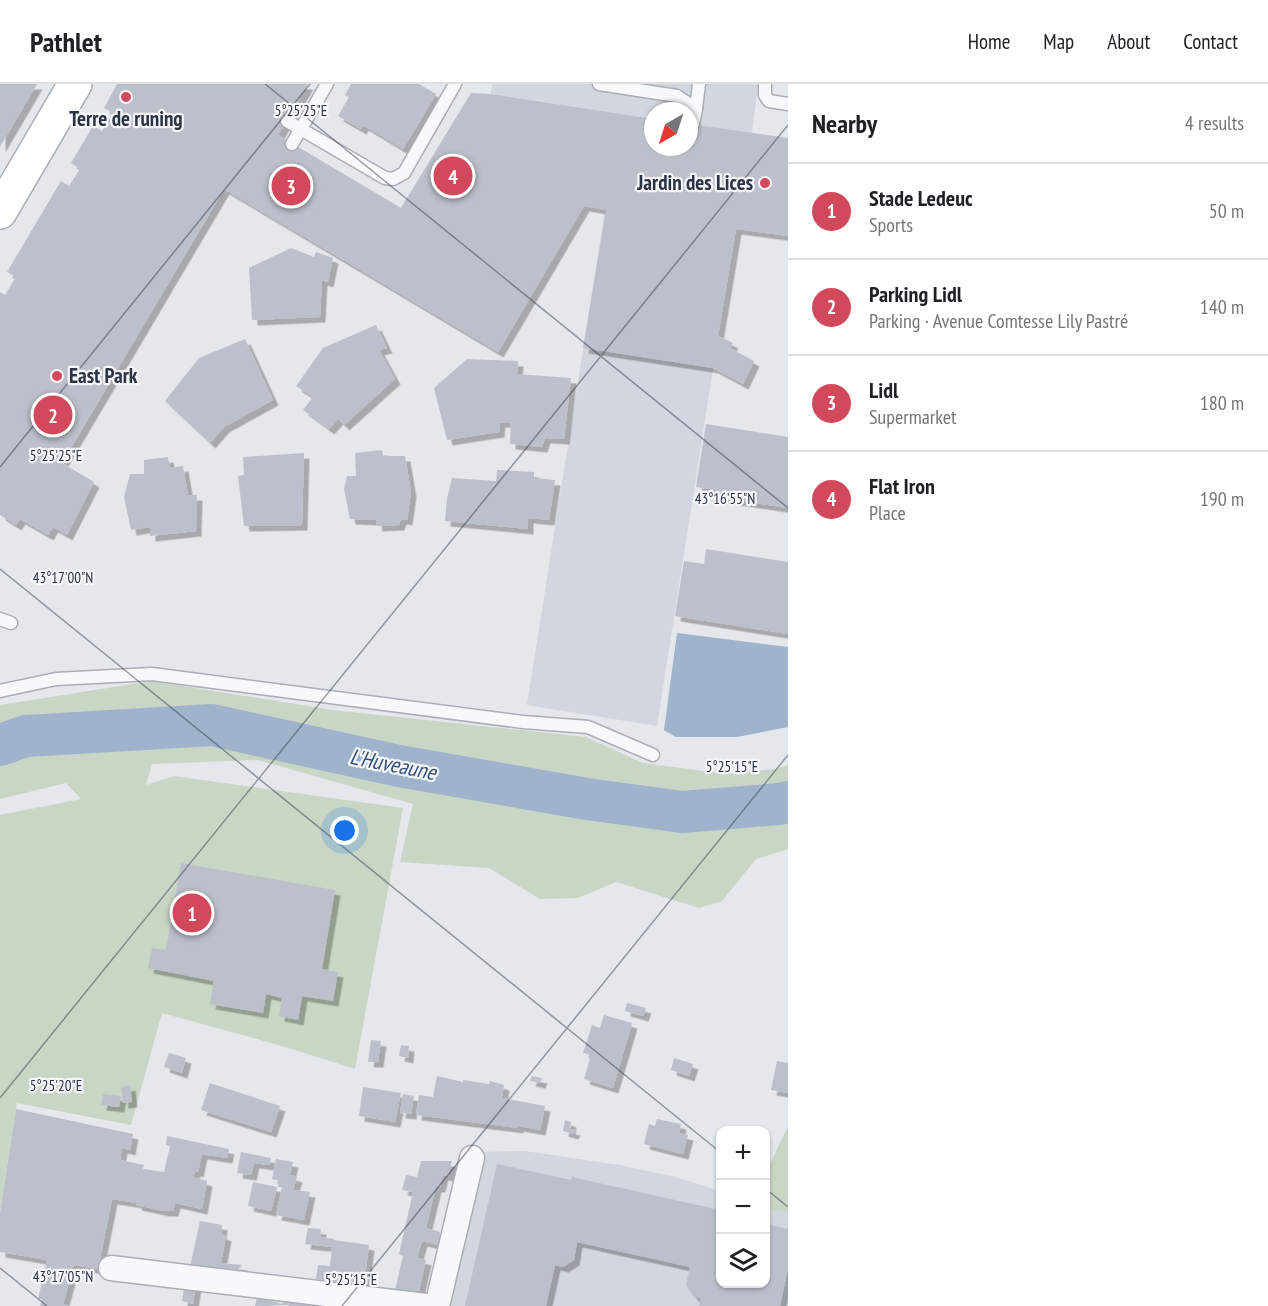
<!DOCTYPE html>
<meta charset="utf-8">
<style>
body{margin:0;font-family:"PT Sans Narrow",sans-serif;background:#f2f2f2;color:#202124}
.controls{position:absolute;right:18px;bottom:18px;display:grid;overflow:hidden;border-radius:12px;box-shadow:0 2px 4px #0004}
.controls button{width:54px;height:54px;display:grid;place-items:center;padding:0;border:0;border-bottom:2px solid #e0e0e0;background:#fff;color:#202124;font:30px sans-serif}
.compass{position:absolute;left:644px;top:18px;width:54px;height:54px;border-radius:50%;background:#fff;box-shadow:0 2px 4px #0004;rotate:219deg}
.you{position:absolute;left:345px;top:747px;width:21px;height:21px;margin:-15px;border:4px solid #fff;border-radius:50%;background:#1a73e8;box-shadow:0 0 0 9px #1a73e833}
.badge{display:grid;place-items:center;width:39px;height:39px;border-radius:50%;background:#d1495b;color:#fff;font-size:20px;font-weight:700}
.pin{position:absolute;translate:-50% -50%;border:3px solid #fff;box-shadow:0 2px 6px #0006}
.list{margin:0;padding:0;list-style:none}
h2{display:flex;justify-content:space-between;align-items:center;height:78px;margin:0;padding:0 24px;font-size:26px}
h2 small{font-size:20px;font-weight:400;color:#757577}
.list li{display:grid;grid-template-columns:39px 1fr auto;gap:18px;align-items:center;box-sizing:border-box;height:96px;padding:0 24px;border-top:2px solid #e0e0e0}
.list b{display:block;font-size:22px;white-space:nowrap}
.list p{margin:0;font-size:20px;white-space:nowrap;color:#757577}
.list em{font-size:20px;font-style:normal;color:#757577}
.icon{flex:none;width:33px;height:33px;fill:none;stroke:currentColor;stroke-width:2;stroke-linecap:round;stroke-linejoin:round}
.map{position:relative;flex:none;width:788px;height:1222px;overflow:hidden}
header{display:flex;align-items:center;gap:36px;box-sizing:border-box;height:84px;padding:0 30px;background:#fff;border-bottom:2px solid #e0e0e0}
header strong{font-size:28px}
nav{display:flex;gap:33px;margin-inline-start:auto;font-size:21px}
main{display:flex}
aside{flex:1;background:#fff}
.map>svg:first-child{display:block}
.built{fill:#d2d6de;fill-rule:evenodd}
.green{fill:#c9d6c5}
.water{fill:#9fb4cc}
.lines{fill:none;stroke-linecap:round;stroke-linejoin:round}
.river{stroke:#9fb4cc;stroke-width:42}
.building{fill:#bbc0ca;filter:url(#shadow)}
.lane-casing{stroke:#a9aeb7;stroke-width:15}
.street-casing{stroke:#a9aeb7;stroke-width:27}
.secondary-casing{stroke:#a9aeb7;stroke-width:36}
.lane{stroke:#f7f8fa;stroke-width:12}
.street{stroke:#f7f8fa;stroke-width:24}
.secondary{stroke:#fff;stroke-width:33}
.ticks{fill:none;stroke:#2b3445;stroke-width:1.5;stroke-opacity:0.45}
.poi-dot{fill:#d1495b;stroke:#f4f6f9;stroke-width:2}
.labels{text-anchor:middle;stroke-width:4.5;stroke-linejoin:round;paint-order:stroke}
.poi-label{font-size:21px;font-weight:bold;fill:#2b3445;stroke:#f4f6f9}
.water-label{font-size:22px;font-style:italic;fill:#34527a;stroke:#f4f6f9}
.ticks-label{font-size:15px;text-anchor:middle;fill:#2b3445;stroke:#f4f6f9;stroke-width:4.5;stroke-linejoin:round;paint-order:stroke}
</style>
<header>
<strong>Pathlet</strong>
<nav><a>Home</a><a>Map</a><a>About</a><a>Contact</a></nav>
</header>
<main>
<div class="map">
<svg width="788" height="1222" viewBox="0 0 788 1222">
<defs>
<filter id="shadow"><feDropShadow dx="5.5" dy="5.5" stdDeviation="0" flood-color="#0004"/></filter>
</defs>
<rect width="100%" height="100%" fill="#e4e7ec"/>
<g class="built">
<path d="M492,0h256l10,1 -6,48h-2l-93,593 -130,-21 78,-495 -43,-8 -81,-43zM653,27h36v36h-36z"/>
<polygon points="525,1067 626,1082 637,1085 672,1092 720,1107 720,1200 766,1200 766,1124 788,1129 788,1222 445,1222 479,1068"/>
</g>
<g class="green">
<polygon points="152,597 333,626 586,653 643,679 726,690 775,685 788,681 788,765 756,775 722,817 699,824 616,798 578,814 540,815 489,784 400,778 413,720 258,676 152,680 146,701 174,692 403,724 355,985 282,962 162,929 131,1041 17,1019 0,1128 0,731 81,715 66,699 0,715 0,621"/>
<polygon points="788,1042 788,1129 766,1124 766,1109 770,1101 770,1080"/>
</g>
<polygon class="water" points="677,549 788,563 788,643 737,653 676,653 664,646"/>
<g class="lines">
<polyline class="river" points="0,661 26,652 212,641 399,682 587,715 682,728 779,720 788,718"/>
</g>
<g class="building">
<polygon points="0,0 37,0 0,63"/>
<polygon points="117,0 308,0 278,51 401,124 471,9 490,10 653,35 653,63 689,63 689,40 788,54 788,152 736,145 718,252 733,259 730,264 754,277 743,300 713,284 583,264 606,126 584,122 498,268 224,105 62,379 94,398 67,451 53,443 48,451 20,435 16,441 0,431 0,208 5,211 16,193 7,188 61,97 69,102 80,85 71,79 93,42 102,47 113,29 104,24"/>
<polygon points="351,0 419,0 436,10 403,65 363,41 361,45 338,32 349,13 345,11"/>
<polygon points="291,164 314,173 316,168 333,174 328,198 322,196 320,233 252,236 249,184"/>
<polygon points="376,241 387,264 379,266 395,295 344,341 338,335 329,345 303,326 313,313 296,302 323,264"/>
<polygon points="245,255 273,316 224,343 210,359 165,317 199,274"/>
<polygon points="467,275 518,277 517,290 571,294 564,355 545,354 542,363 510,360 511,339 500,338 499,348 447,356 434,304"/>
<polygon points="706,340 788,353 788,424 715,413 716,406 696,403"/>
<polygon points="382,366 383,372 405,372 411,408 407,436 401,435 399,441 377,442 376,436 350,435 344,405 347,392 356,392 355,369"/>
<polygon points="304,369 302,441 244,442 238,392 244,391 243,373"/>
<polygon points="168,373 170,384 183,382 188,411 197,411 196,447 150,452 150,443 131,446 124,413 130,390 144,390 144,376"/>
<polygon points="497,386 534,388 534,394 555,396 549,436 528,434 528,445 445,437 447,415 452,394 496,397"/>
<polygon points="706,465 788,478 788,550 675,532 684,477 704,480"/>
<polygon points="181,779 335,806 322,885 338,888 333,917 302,912 298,936 279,932 282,914 266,910 263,929 210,920 214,897 148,884 152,864 166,866"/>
<polygon points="627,919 646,924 643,932 625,927"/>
<polygon points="604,931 632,939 613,1004 584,995 591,971 583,969 592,941 600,944"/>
<polygon points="371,956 381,957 378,978 368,978"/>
<polygon points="401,961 409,962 408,974 399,972"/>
<polygon points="169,969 186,974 182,989 164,983"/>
<polygon points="674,974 693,980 689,992 671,986"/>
<polygon points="777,977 788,979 788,1009 771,1006"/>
<polygon points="437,992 463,998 463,996 489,1000 490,997 504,1001 502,1014 545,1022 540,1046 518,1042 518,1044 416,1031 419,1011 433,1013"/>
<polygon points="532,992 542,994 540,999 530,997"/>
<polygon points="210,999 280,1022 271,1048 201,1026"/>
<polygon points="130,1001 132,1018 123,1019 121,1003"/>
<polygon points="363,1003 401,1009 395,1038 359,1032"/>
<polygon points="103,1010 121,1012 119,1023 101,1021"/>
<polygon points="403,1010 414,1012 411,1030 400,1029"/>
<polygon points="16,1025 133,1050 130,1066 122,1064 120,1076 144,1081 143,1085 164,1088 170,1062 166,1061 167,1052 229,1065 227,1074 202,1070 198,1088 195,1087 193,1093 207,1097 202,1125 175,1119 173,1127 164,1127 136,1121 137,1119 112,1115 98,1185 74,1181 63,1220 69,1222 40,1222 42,1215 38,1215 47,1176 0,1168 0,1129"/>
<polygon points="657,1035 681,1040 679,1049 688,1051 683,1070 644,1060 649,1040 655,1042"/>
<polygon points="565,1036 571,1038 570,1045 575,1046 573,1050 563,1047"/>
<polygon points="241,1068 271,1074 269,1081 254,1079 251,1091 237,1089"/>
<polygon points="276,1075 293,1078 290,1091 297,1093 293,1106 310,1108 304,1136 276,1131 282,1103 278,1103 280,1097 272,1095"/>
<polygon points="421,1077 452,1077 448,1092 443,1091 440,1103 436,1103 426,1144 440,1148 438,1161 422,1157 417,1174 426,1176 419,1207 410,1206 409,1209 395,1206 403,1172 399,1170 413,1108 402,1106 406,1091 417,1093"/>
<polygon points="497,1080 571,1096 572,1093 720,1126 720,1200 765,1200 766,1140 788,1145 788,1184 780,1222 699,1222 701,1214 693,1212 686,1201 690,1183 577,1158 574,1176 563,1183 555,1181 546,1222 465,1222"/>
<polygon points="253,1098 277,1103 271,1127 248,1122"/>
<polygon points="200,1137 222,1141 221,1150 226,1152 221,1179 242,1181 233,1192 190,1183"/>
<polygon points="308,1144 321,1145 320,1153 334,1155 333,1156 369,1161 364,1201 316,1195 318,1181 330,1182 332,1163 305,1160"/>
<polygon points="185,1199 196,1201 193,1220 182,1217"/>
<polygon points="285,1208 291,1209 288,1221 255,1222 257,1213 282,1220"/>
<polygon points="291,1217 310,1220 310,1222 289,1222"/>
</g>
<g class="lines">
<defs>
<g id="lane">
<polyline points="599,0 677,12 696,25 693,40"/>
<polyline points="765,0 765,11 769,17 788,20"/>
<polyline points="696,25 699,0"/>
<polyline points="287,37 385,94 393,95 404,89 455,0"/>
<polyline points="292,60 327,0"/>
<polyline points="0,535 11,539"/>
<polyline points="0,607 56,595 152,590 523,638 588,643 653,671"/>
</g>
<g id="street">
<polyline points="111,1184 426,1222"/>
<polyline points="437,1222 472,1074"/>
</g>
<polyline id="secondary" points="0,128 75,0"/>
</defs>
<use href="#lane" class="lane-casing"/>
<use href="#street" class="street-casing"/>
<use href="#secondary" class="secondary-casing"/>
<use href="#lane" class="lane"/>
<use href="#street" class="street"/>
<use href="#secondary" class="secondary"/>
</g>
<path class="ticks" d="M265,0l523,424M0,383l310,-383M0,485l720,583M0,1014l788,-973M766,1105l22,18M0,1184l47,38M342,1222l446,-551"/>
<g class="poi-dot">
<circle cx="126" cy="13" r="6"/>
<circle cx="765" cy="99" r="6"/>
<circle cx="57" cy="292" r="6"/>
</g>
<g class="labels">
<g class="poi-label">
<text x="126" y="42">Terre de runing</text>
<text x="753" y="106" text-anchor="end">Jardin des Lices</text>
<text x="69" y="299" text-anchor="start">East Park</text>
</g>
<g class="water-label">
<text transform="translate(393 680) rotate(11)" y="8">L'Huveaune</text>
</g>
</g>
<g class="ticks-label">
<text x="301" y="32">5°25'25"E</text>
<text x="56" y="377">5°25'25"E</text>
<text x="725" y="420">43°16'55"N</text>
<text x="63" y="499">43°17'00"N</text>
<text x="732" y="688">5°25'15"E</text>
<text x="56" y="1007">5°25'20"E</text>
<text x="63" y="1198">43°17'05"N</text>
<text x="351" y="1201">5°25'15"E</text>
</g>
</svg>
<div class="controls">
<button>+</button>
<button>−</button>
<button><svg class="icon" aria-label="layers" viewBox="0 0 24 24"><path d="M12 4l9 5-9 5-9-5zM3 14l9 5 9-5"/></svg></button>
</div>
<svg class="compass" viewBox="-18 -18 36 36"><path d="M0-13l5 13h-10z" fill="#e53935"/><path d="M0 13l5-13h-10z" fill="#757577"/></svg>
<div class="you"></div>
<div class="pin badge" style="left:192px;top:829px">1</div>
<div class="pin badge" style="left:53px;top:331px">2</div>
<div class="pin badge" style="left:291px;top:102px">3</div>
<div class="pin badge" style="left:453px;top:92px">4</div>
</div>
<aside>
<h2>Nearby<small>4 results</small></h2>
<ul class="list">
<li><span class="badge">1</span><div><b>Stade Ledeuc</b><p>Sports</p></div><em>50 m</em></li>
<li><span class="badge">2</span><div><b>Parking Lidl</b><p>Parking · Avenue Comtesse Lily Pastré</p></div><em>140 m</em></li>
<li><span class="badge">3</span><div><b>Lidl</b><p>Supermarket</p></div><em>180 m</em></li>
<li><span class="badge">4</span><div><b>Flat Iron</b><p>Place</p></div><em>190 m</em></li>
</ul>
</aside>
</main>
